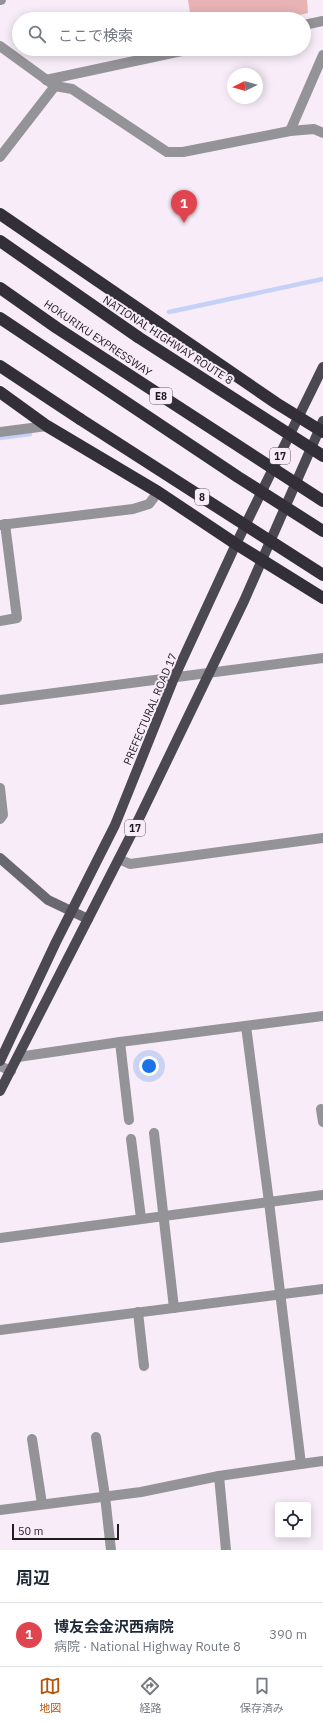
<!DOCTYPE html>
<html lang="ja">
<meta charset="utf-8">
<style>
body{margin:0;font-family:"IBM Plex Sans","Noto Sans JP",sans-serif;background:#f2f2f3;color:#1f2937}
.controls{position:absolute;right:12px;bottom:12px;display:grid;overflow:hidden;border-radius:4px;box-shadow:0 2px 10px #0003}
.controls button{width:36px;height:36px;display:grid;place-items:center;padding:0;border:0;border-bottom:1px solid #e0e1e3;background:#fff;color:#1f2937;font:20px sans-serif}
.compass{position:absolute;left:227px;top:68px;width:36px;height:36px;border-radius:50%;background:#fff;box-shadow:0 2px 10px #0003;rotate:265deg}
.scale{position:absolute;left:12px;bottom:10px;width:107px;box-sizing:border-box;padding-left:4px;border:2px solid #201c20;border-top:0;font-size:11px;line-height:14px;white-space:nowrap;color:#201c20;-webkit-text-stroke:3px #f7ecf7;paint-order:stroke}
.you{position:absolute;left:149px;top:1066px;width:14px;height:14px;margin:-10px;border:3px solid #fff;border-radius:50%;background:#1a73e8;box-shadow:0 0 0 6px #1a73e833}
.badge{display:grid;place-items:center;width:26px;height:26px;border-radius:50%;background:#b45309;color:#fff;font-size:13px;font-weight:700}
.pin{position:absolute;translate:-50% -33px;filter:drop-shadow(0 1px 2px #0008)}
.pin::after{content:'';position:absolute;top:21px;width:14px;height:12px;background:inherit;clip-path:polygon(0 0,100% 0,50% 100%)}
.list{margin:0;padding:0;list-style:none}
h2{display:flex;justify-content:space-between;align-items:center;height:52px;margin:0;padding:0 16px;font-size:17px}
h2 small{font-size:13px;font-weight:400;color:#747a83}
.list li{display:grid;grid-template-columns:26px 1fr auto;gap:12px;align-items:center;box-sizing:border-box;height:64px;padding:0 16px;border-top:1px solid #e0e1e3}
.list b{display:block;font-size:15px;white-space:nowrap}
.list p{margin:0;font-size:13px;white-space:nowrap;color:#747a83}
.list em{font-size:13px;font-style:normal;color:#747a83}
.icon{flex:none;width:22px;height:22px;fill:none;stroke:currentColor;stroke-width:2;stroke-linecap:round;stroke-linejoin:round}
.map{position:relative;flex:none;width:323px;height:1550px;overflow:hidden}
.search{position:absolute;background:#fff;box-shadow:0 2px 10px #0003;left:12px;right:12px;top:12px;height:44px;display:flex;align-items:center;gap:10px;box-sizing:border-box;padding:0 14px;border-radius:22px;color:#747a83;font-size:15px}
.sheet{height:116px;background:#fff}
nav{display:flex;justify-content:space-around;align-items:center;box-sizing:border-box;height:56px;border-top:1px solid #e0e1e3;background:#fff;font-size:11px;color:#747a83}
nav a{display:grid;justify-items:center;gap:2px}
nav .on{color:#b45309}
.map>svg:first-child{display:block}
.green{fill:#e7b3b5}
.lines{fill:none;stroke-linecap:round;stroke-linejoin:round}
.stream{stroke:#c6d1f7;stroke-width:4.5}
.street{stroke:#949398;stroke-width:10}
.secondary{stroke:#69676f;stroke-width:10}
.primary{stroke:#4b4851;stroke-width:10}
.highway{stroke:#322f39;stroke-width:12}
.highway-bridge{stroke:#322f39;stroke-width:12}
.labels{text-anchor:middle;stroke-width:4;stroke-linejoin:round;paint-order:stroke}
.shield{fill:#f7ecf7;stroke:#605a60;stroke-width:1}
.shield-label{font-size:10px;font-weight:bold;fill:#201c20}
.street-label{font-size:11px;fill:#201c20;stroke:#f7ecf7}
</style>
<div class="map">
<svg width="323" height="1550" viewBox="0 0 323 1550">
<rect width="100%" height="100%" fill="#f7ecf7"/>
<polygon class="green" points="188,0 307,0 308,13 282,19 191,19"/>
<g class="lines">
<g class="stream">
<polyline points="169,312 323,279"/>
<polyline points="0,438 30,434"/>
</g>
<g class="street">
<polyline points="0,0 1,0"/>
<polyline points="304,25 323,21"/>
<polyline points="0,46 55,86 72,89 167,152 183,152 290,131 314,129 323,133"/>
<polyline points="46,80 191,49"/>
<polyline points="290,131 323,55"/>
<polyline points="0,157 55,86"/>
<polyline points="0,432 47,426"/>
<polyline points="0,525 133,509 149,504 158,492"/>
<polyline points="0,621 17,618 5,524"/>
<polyline points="0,700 323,658"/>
<polyline points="0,788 3,815 0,819"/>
<polyline points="119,859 130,864 323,838"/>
<polyline points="246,1026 269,1202 323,1195"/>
<polyline points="120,1042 129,1120"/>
<polyline points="18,1057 120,1042 323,1016"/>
<polyline points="0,1066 11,1071"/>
<polyline points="321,1109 323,1122"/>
<polyline points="154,1133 174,1308"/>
<polyline points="131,1139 141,1218"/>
<polyline points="0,1238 269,1202 301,1464 323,1461"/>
<polyline points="138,1312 144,1366"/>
<polyline points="0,1330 323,1289"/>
<polyline points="96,1437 105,1496 111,1550"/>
<polyline points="32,1439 42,1504"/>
<polyline points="219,1476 301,1464"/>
<polyline points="0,1510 141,1492 219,1476 226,1550"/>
</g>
<polyline class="secondary" points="0,858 48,900 88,919"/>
<g class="primary">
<polyline points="0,1061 56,942 115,825 174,678 236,544 323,367"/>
<polyline points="0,1091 132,833 244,601 323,421"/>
</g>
<g class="highway">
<polyline points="0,214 276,403 323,432"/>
<polyline points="0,241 138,337"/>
<polyline points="0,366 80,419"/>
<polyline points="0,392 47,426 158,492 236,544 323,598"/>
</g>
<g class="highway-bridge">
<polyline points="0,288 57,328 323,501"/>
<polyline points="0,318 238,477 323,531"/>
<polyline points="138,337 323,456"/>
<polyline points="80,419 323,575"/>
</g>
</g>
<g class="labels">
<g class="shield">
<rect x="150" y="388" width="22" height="16" rx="3"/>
<rect x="270" y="448" width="20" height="16" rx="3"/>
<rect x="195" y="489" width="14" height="16" rx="3"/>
<rect x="125" y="820" width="20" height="16" rx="3"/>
</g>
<g class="shield-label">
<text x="161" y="400">E8</text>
<text x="280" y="460">17</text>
<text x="202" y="501">8</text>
<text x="135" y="832">17</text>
</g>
<g class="street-label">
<text transform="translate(98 338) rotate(34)" y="4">HOKURIKU EXPRESSWAY</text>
<text transform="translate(168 340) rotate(33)" y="4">NATIONAL HIGHWAY ROUTE 8</text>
<text transform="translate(150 709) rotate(-67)" y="4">PREFECTURAL ROAD 17</text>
</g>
</g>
</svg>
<div class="controls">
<button><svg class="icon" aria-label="locate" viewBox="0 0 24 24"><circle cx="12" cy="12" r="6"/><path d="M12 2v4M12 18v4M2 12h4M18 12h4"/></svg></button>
</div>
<svg class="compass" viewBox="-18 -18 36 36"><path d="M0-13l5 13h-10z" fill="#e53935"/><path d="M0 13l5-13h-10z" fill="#747a83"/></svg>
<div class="scale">50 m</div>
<div class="you"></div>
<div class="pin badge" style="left:184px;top:223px;background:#e0444e">1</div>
<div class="search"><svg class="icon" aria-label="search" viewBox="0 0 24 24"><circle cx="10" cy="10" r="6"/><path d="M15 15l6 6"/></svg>ここで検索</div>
</div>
<section class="sheet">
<h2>周辺<small></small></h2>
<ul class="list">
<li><span class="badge" style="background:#e0444e">1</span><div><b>博友会金沢西病院</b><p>病院 · National Highway Route 8</p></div><em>390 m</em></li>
</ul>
</section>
<nav>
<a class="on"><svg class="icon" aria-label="map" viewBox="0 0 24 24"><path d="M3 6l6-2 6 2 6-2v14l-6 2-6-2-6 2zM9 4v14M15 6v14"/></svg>地図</a>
<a><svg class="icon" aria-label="directions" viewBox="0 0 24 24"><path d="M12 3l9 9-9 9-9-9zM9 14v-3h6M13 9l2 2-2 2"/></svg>経路</a>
<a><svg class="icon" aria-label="saved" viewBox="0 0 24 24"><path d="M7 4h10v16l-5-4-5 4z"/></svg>保存済み</a>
</nav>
